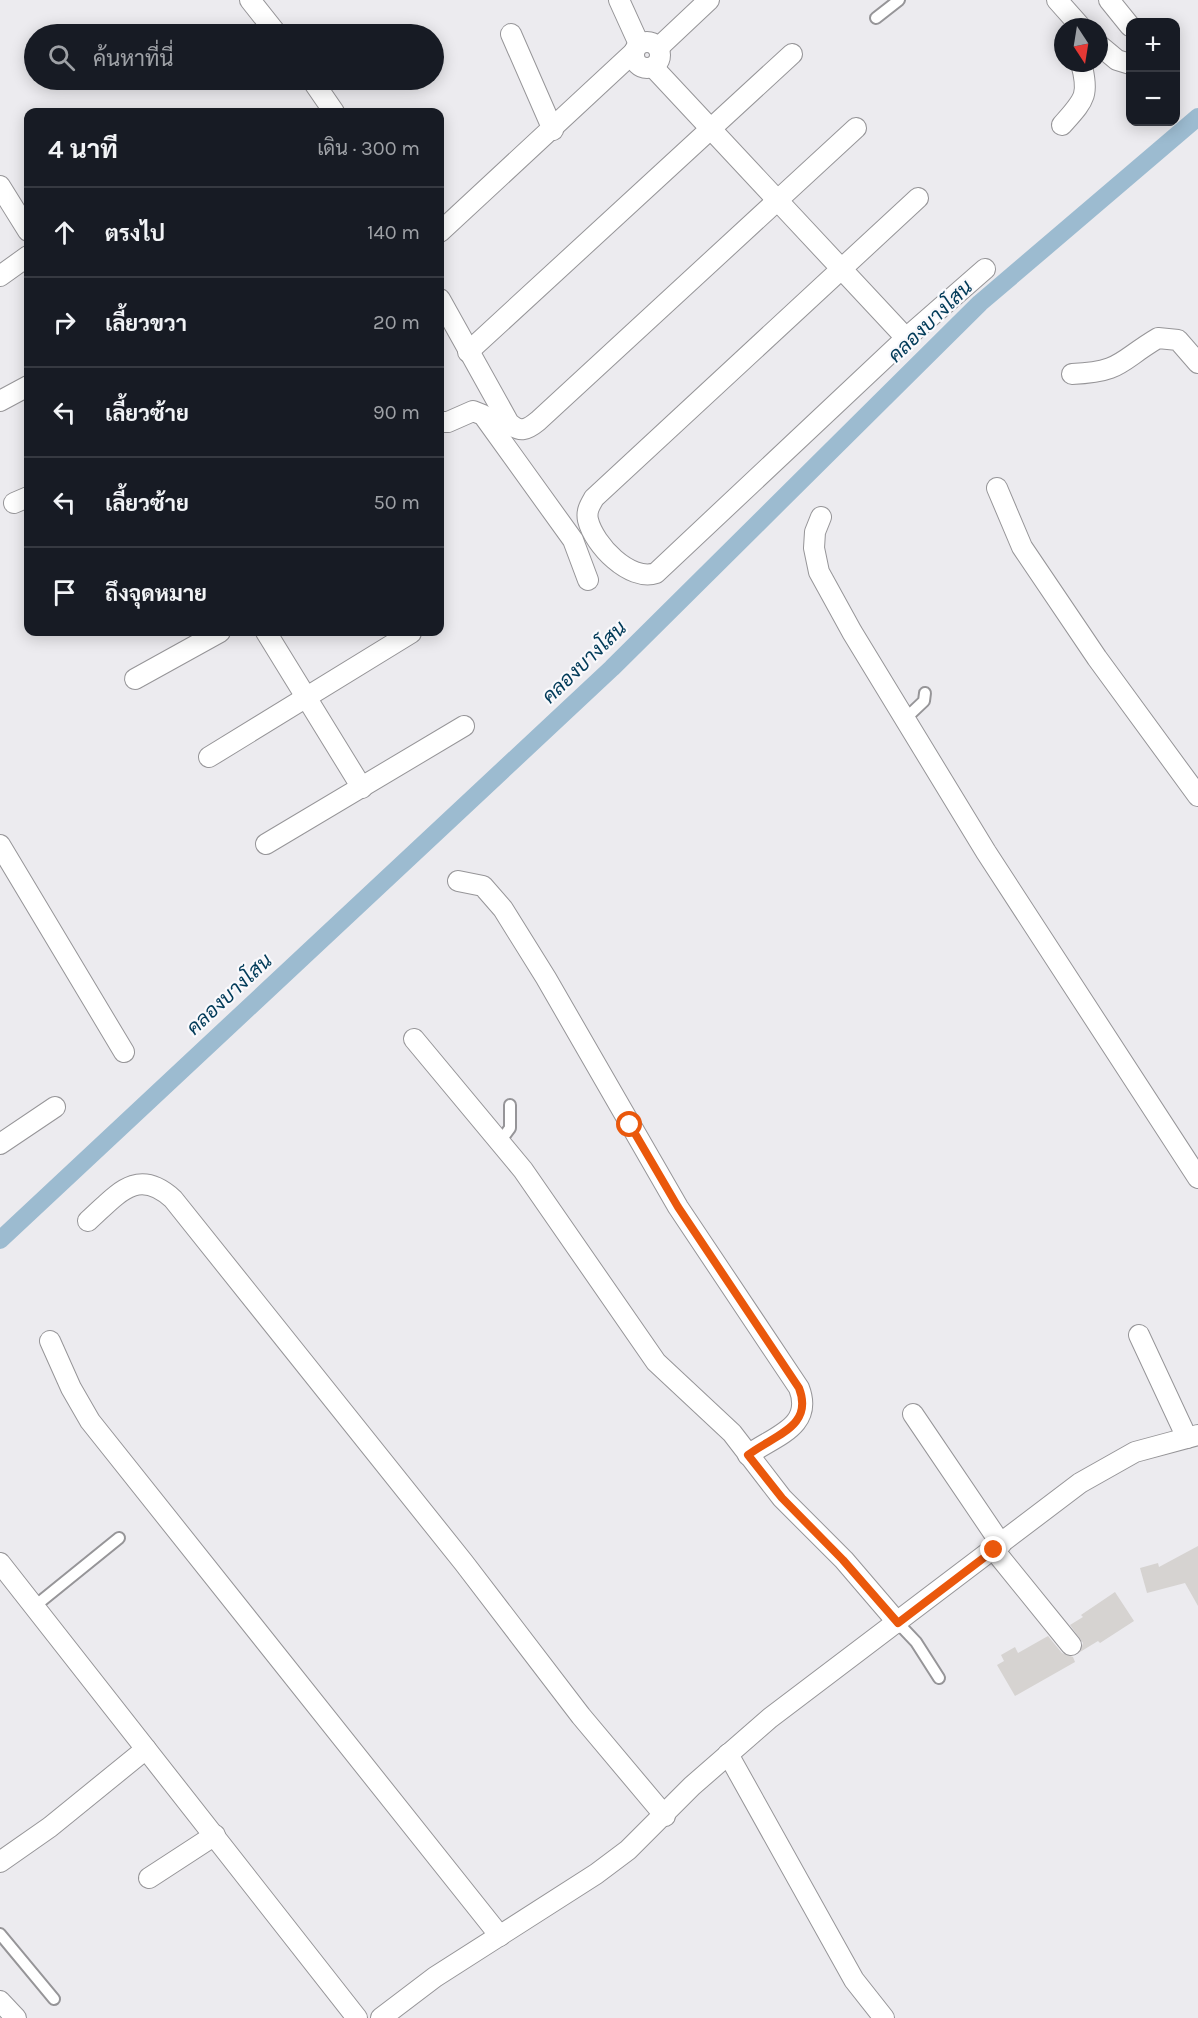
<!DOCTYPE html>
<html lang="th">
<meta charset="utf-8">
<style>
body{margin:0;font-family:Karla,Sarabun,sans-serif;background:#242831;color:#f1f3f6}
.controls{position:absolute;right:18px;top:18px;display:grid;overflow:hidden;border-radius:12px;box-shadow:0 3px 15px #0003}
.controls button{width:54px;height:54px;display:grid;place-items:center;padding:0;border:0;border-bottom:2px solid #363941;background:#171b24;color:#f1f3f6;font:30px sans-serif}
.compass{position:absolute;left:1054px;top:18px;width:54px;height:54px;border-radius:50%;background:#171b24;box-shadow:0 3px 15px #0003;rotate:168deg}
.stop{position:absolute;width:18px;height:18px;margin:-14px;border:4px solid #ea580c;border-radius:50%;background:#fff}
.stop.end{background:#ea580c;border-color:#fff;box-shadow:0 2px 6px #0008}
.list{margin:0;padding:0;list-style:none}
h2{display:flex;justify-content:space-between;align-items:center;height:78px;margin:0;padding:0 24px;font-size:26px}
h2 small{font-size:20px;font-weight:400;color:#9ea1a6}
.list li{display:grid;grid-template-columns:39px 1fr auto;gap:18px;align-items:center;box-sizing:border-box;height:90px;padding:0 24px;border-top:2px solid #363941}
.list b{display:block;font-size:22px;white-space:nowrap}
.list em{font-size:20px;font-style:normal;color:#9ea1a6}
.icon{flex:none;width:33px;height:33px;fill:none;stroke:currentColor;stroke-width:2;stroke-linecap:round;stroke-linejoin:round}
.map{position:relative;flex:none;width:1198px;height:2018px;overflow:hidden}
.search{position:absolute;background:#171b24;box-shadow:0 3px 15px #0003;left:24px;top:24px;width:420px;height:66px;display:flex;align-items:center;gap:15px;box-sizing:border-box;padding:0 21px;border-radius:33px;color:#9ea1a6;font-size:22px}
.panel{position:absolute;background:#171b24;box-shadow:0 3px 15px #0003;left:24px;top:108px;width:420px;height:528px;border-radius:12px}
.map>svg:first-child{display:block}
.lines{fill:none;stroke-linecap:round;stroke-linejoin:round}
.canal{stroke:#9cbbd0;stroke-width:18}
.building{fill:#d6d3d1}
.service-casing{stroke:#969598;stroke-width:14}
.minor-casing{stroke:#969598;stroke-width:22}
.service{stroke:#fff;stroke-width:10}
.minor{stroke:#fff;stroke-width:20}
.route{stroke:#ea580c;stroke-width:8}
.labels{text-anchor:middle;stroke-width:4.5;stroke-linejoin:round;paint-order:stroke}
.water-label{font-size:20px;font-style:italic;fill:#003a58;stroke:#f9f9fc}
</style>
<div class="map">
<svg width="1198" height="2018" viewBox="0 0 1198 2018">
<rect width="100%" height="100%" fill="#ecebef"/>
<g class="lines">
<polyline class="canal" points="0,1240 612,668 980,303 1198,117"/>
</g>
<g class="building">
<polygon points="1198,1546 1198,1606 1185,1583 1147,1593 1140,1568 1158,1563 1159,1567"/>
<polygon points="1115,1592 1134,1621 1100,1643 1098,1641 1080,1652 1083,1643 1070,1625 1083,1617 1081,1615"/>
<polygon points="1048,1636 1062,1653 1073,1657 1075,1662 1015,1696 997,1665 1004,1661 1001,1655 1015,1647 1018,1653"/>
</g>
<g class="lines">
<defs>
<g id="service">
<polyline points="876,18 899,0"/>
<polyline points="905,719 924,701 925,693"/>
<polyline points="499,1143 510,1128 510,1105"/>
<polyline points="35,1606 119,1538"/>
<polyline points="898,1623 916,1642 939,1678"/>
<polyline points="0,1934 54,1999"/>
</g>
<g id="minor">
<polyline points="250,0 277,34"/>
<polyline points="619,0 639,44"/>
<polyline points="1057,0 1081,27"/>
<polyline points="1109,0 1130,26"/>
<polyline points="511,34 553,130"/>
<circle cx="647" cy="55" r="13"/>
<polyline points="1099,45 1117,60 1130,64"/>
<polyline points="658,48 709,0"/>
<polyline points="653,67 906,338"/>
<polyline points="312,80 334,112"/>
<path d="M1062,125c22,-25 28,-29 19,-62"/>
<polyline points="0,186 28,231"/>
<path d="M918,198l-324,300c-4,7 -8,13 -6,22 6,25 42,62 68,53l250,-235 79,-69"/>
<polyline points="440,232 634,52"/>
<polyline points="0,276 28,256"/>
<path d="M440,299l69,124c11,10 18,7 29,-2l318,-293"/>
<polyline points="468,352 792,54"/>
<path d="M1072,374c50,-2 47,-13 86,-36l20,2 20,23"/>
<polyline points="0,401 28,386"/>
<polyline points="440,422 448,422 473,411 483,415 573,540 588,580"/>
<polyline points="997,488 1022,547 1097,658 1198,796"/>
<polyline points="14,503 28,497"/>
<polyline points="821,517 815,532 814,548 819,572 852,632 986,852 1198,1178"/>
<polyline points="266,632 362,788"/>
<polyline points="135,679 220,632"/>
<polyline points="209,757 411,633"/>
<polyline points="266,844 464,726"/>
<polyline points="0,845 124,1052"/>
<path d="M458,881l25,5 20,23 43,69 132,229 121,181c15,39 -25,48 -51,67"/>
<polyline points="414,1039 523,1170 656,1362 732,1433 782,1498 844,1560 898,1623"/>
<polyline points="0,1144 55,1107"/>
<path d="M88,1221c29,-26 49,-55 85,-22l291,364 117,153 84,100"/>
<polyline points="1139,1335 1187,1438"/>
<polyline points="50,1341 71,1388 90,1421 500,1936"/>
<polyline points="913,1414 1001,1544"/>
<polyline points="994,1550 1071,1645"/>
<polyline points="0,1563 357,2018"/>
<polyline points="728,1754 854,1980 884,2018"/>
<polyline points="0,1862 50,1827 146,1749"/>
<polyline points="149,1878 215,1835"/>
<polyline points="0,2001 16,2018"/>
<polyline points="381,2018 435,1977 596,1874 628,1850 692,1786 770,1718 1080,1483 1135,1452 1198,1435"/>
</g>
</defs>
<use href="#service" class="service-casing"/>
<use href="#minor" class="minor-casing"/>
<use href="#service" class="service"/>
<use href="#minor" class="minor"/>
</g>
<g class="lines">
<path class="route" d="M630,1125l48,82 121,181c15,39 -25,47 -51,67l34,43 61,62 55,63 96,-73"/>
</g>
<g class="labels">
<g class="water-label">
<text transform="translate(930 321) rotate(-44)" y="7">คลองบางโสน</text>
<text transform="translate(584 662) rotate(-44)" y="7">คลองบางโสน</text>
<text transform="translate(229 994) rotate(-43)" y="7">คลองบางโสน</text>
</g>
</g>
</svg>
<div class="controls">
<button>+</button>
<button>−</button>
</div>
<svg class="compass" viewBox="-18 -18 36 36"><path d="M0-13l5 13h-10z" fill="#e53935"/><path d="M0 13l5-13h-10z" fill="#9ea1a6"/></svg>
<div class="stop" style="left:630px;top:1125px"></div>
<div class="stop end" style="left:994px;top:1550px"></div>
<div class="search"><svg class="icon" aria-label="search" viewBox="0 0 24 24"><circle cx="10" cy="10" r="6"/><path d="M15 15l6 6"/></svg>ค้นหาที่นี่</div>
<section class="panel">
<h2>4 นาที<small>เดิน · 300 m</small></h2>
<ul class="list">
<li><svg class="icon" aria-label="ahead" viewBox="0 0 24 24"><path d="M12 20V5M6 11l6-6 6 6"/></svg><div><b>ตรงไป</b></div><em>140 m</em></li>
<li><svg class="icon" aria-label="right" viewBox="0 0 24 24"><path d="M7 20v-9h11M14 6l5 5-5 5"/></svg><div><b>เลี้ยวขวา</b></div><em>20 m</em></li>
<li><svg class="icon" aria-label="left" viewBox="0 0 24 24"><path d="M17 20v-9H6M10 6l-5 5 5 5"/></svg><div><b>เลี้ยวซ้าย</b></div><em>90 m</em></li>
<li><svg class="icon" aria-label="left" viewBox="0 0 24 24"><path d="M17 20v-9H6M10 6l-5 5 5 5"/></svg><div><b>เลี้ยวซ้าย</b></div><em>50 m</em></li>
<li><svg class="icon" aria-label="arrive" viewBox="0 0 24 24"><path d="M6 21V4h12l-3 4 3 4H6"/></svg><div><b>ถึงจุดหมาย</b></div></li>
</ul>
</section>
</div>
